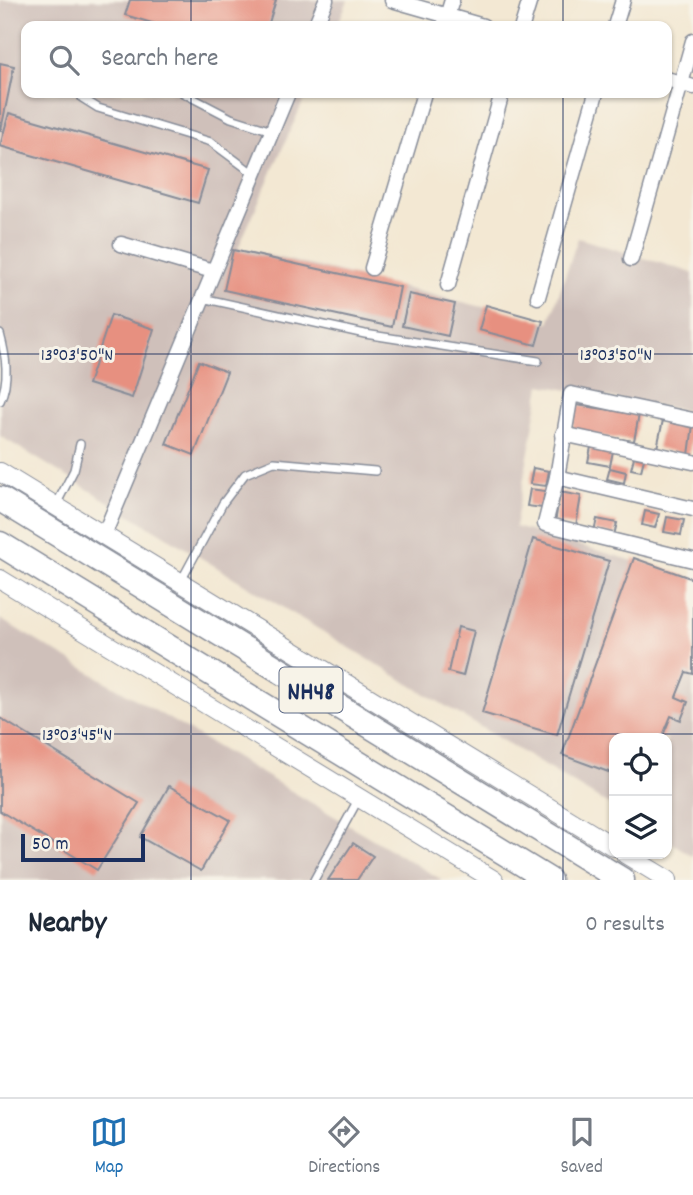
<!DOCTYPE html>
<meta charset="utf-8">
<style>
body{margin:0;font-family:Dekko,sans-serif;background:#f6f6f7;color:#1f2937}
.controls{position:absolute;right:21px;bottom:21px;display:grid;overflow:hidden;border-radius:14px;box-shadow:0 2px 5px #0004}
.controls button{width:63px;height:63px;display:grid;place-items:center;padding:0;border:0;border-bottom:2px solid #e0e1e3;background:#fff;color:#1f2937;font:35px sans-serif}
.scale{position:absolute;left:21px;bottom:18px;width:124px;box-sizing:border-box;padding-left:7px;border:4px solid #1b2f5e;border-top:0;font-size:19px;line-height:24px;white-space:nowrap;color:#1b2f5e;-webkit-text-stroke:5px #f7f3e8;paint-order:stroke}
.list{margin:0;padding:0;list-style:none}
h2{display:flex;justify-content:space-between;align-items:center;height:91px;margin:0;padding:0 28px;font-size:30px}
h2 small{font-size:23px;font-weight:400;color:#747a83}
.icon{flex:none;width:38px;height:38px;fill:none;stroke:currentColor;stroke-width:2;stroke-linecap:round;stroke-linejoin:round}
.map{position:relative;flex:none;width:693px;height:880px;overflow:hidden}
.search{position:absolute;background:#fff;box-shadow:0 2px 5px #0004;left:21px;right:21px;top:21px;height:77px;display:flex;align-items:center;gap:18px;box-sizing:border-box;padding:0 24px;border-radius:14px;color:#747a83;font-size:26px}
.sheet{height:217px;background:#fff}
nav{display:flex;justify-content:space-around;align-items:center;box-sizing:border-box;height:98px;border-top:2px solid #e0e1e3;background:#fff;font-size:19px;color:#747a83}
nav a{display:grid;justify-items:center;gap:4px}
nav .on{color:#1f6fb2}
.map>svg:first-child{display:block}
.industrial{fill:#cfc0ba}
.building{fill:#e79080}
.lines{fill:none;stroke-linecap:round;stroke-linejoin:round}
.service-casing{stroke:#878c98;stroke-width:10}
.minor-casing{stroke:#878c98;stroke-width:17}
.tertiary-casing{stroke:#878c98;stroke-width:20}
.motorway-casing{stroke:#878c98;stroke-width:27}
.service{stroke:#fff;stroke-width:7}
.minor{stroke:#fff;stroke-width:14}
.tertiary{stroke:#fff;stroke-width:18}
.motorway{stroke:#fff;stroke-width:24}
.ticks{fill:none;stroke:#1b2f5e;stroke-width:2;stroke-opacity:0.45}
.labels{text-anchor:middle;stroke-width:6;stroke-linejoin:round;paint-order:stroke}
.shield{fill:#f7f3e8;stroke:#5d6a87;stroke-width:2}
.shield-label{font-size:26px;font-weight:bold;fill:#1b2f5e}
.ticks-label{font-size:18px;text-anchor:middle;fill:#1b2f5e;stroke:#f7f3e8;stroke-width:6;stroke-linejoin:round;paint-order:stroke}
</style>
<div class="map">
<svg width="693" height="880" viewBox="0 0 693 880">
<rect width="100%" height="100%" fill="#f7f3e8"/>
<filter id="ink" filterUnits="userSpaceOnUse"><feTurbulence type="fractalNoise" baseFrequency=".0143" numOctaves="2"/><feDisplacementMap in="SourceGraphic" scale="14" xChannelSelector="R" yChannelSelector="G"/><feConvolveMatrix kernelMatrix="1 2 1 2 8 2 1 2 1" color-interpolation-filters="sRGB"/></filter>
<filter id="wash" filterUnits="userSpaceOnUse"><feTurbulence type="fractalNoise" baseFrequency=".00686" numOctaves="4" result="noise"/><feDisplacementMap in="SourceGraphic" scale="28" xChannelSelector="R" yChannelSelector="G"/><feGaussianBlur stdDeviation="1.57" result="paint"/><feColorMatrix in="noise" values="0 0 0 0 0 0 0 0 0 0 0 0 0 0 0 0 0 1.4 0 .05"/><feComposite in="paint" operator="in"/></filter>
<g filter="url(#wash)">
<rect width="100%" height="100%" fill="#f3e8d3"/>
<g class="industrial">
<polygon points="0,0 348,0 337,26 26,26 26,93 307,93 238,248 549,323 578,238 693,273 693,412 541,385 515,527 693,578 693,856 667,840 667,738 614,738 614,808 0,436"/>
<polygon points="0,619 442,880 0,880"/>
</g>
<g id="blocks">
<g class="building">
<polygon points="130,0 276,0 268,26 162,26 125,15"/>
<polygon points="0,63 14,66 1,130 0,130"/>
<polygon points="9,113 208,170 198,203 0,146"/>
<polygon points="233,250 400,287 392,327 224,290"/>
<polygon points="409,294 455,304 448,336 402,326"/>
<polygon points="486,305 543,321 536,345 479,330"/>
<polygon points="111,315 154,329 132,398 88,384"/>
<polygon points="199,361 227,372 194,455 166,444"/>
<polygon points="576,405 639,414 634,441 572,432"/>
<polygon points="663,420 693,425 689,455 657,448"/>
<polygon points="591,447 613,451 610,466 588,462"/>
<polygon points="634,457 644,459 641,471 631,469"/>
<polygon points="533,468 549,471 546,486 530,484"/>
<polygon points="610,468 626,472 624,483 607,479"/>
<polygon points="530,489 545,491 542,508 527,506"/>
<polygon points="560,492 581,496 576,526 555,523"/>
<polygon points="645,511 659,514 655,528 642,525"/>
<polygon points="667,517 684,520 681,535 664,532"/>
<polygon points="597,519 617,523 614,535 594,531"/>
<polygon points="533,539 609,561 557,735 482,713"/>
<polygon points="634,558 693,579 693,674 686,672 676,697 688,702 681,720 671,716 662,738 614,738 614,774 562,755"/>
<polygon points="458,627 474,631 463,676 448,672"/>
<polygon points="0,718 139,803 97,870 0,811"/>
<polygon points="169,786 230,820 201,871 140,837"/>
<polygon points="353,843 373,856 357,880 328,880"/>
</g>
</g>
</g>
<g filter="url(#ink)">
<use href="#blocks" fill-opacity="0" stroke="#878c98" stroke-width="2"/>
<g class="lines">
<defs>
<g id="service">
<polyline points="83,93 82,98 98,108 211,142 254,174"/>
<polyline points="183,93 231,118 272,131"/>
<polyline points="202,298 365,334 538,361"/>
<path d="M0,334c6,22 10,46 0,67"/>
<polyline points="56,505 74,470 80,444"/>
<polyline points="181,581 223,503 245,474 274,462 375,471"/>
<polyline points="314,880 359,798"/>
</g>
<g id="minor">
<polyline points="392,0 483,26"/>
<polyline points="315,26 326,0"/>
<polyline points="444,26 452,0"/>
<polyline points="522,26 530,0"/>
<polyline points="615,26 623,0"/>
<polyline points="667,79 693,87"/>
<polyline points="121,244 213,271"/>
<polyline points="631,259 693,41"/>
<polyline points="372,268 424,93"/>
<polyline points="448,285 502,93"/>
<polyline points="538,297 596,93"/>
<polyline points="693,420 571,394 557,477 545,524 693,560"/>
<polyline points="563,434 693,462"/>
<polyline points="557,477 693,509"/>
<polyline points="104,535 288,93"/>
</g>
<g id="tertiary">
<polyline points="0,472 614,847"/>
<polyline points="0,579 494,880"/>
<polyline points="625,854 668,880"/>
</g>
<g id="motorway">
<polyline points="0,499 622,880"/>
<polyline points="0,544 549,880"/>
</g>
</defs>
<use href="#service" class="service-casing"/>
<use href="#minor" class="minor-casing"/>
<use href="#tertiary" class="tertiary-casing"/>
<use href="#motorway" class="motorway-casing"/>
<use href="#service" class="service"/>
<use href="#minor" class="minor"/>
<use href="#tertiary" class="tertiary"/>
<use href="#motorway" class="motorway"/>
</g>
</g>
<path class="ticks" d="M191,0v26M563,0v26M191,93v787M563,93v787M0,354h693M0,734h693"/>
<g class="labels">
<rect class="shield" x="279.5" y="667.5" width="63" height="45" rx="5"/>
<g class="shield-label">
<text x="311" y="699">NH48</text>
</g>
</g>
<g class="ticks-label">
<text x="77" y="360">13°03'50"N</text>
<text x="616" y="360">13°03'50"N</text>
<text x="77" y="740">13°03'45"N</text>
</g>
</svg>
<div class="controls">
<button><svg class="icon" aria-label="locate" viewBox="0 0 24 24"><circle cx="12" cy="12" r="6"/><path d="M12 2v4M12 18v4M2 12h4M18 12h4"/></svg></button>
<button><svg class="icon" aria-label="layers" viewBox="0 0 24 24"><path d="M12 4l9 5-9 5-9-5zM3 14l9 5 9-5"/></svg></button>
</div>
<div class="scale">50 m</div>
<div class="search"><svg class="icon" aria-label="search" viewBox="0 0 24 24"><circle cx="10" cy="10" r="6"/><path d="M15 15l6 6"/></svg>Search here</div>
</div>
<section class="sheet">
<h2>Nearby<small>0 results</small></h2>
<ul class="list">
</ul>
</section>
<nav>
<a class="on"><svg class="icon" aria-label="map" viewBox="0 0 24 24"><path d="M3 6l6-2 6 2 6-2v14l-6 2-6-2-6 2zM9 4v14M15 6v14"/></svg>Map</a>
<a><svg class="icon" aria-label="directions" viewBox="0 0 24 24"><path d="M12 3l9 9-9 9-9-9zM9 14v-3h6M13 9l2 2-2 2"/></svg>Directions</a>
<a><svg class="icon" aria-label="saved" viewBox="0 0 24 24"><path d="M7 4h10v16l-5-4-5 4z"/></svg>Saved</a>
</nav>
